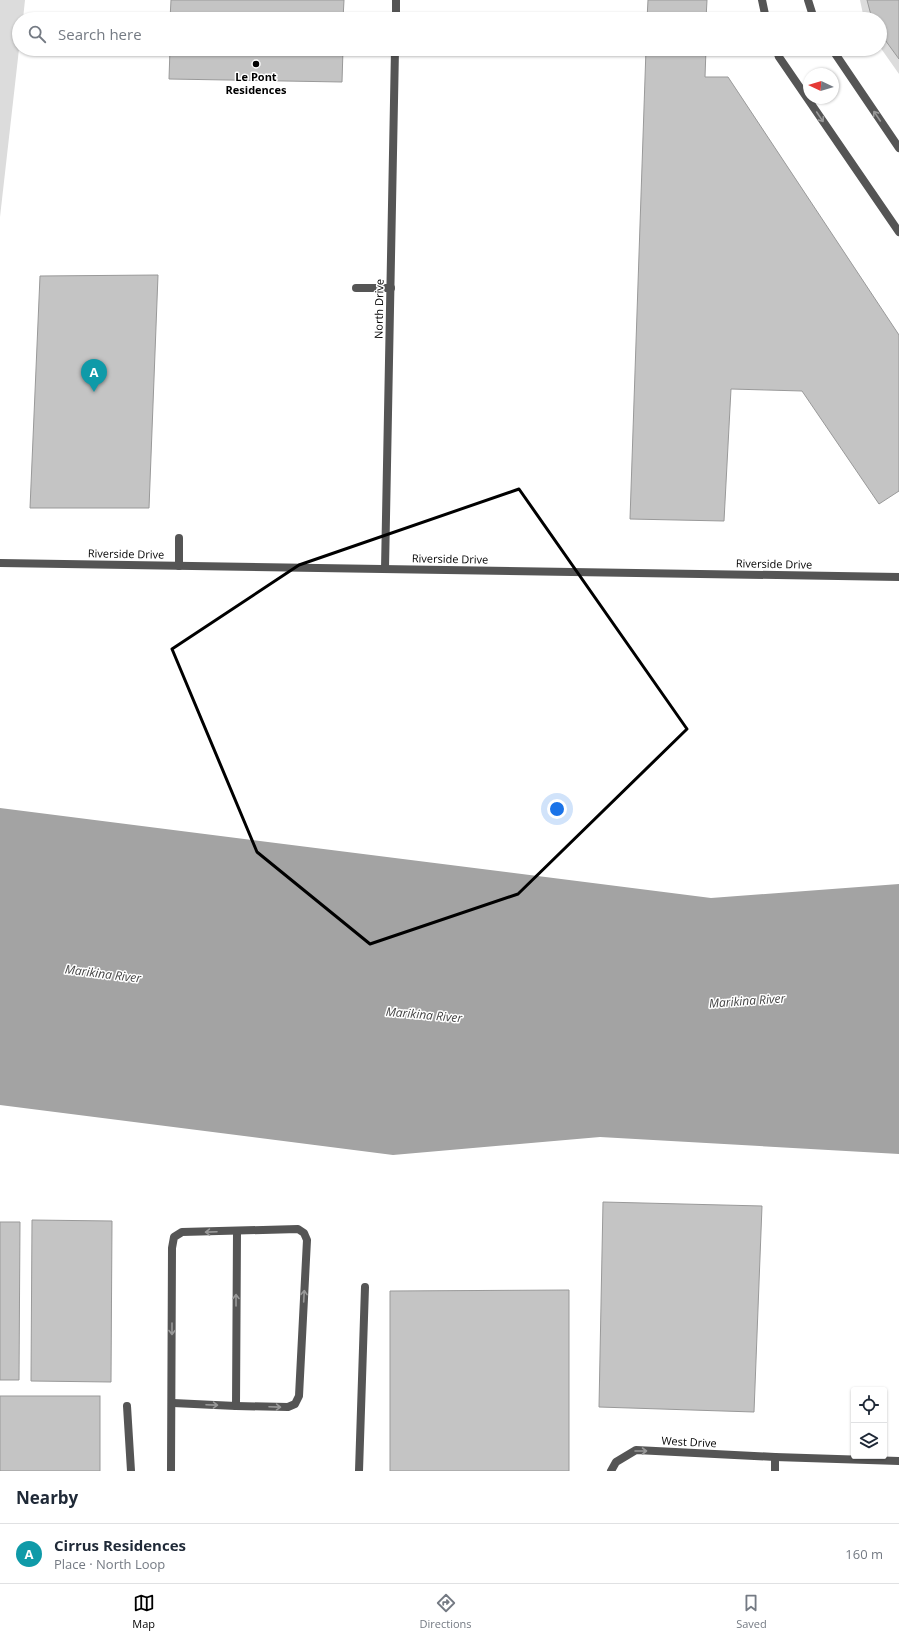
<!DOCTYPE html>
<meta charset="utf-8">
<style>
body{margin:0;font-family:"Open Sans",sans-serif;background:#f6f6f7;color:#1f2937}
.controls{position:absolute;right:12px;bottom:12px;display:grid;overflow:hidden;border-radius:4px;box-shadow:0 1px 3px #0004}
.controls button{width:36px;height:36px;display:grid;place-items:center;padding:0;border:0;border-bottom:1px solid #e0e1e3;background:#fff;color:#1f2937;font:20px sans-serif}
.compass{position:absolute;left:803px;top:68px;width:36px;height:36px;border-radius:50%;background:#fff;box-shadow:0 1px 3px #0004;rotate:274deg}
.you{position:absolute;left:557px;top:809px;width:14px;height:14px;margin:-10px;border:3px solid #fff;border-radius:50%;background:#1a73e8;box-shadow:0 0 0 6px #1a73e833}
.badge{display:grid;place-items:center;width:26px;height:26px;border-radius:50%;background:#000;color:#fff;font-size:13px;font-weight:700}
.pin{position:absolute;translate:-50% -33px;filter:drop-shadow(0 1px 2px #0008)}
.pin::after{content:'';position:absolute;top:21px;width:14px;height:12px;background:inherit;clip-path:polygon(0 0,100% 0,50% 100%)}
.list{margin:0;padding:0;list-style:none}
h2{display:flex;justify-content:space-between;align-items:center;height:52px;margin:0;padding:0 16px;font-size:17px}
h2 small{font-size:13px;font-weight:400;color:#747a83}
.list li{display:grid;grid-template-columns:26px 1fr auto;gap:12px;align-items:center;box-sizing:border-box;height:60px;padding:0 16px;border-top:1px solid #e0e1e3}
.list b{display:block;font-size:15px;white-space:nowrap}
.list p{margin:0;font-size:13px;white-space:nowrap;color:#747a83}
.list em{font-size:13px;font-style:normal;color:#747a83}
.icon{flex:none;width:22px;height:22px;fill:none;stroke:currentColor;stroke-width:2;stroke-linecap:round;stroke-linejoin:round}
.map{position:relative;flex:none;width:899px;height:1471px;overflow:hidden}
.search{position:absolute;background:#fff;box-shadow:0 1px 3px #0004;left:12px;right:12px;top:12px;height:44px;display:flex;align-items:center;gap:10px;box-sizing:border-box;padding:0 14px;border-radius:22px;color:#747a83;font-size:15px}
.sheet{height:112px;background:#fff}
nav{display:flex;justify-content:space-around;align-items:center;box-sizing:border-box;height:56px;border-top:1px solid #e0e1e3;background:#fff;font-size:11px;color:#747a83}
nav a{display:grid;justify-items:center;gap:2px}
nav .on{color:#000}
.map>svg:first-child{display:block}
.green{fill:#dcdcdc}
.water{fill:#a3a3a3}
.building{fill:#c4c4c4;stroke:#999}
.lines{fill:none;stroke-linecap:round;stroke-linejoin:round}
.service{stroke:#555;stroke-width:8}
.minor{stroke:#555;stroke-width:8}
.tertiary{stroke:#555;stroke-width:8}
.oneway{stroke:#999}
.marked{fill:none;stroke:#000;stroke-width:3;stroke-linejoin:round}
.poi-dot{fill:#000;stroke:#fff;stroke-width:1.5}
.labels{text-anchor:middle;stroke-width:3;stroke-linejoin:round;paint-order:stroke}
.poi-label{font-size:11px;font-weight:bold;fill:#000;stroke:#fff}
.street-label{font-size:11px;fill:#000;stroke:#fff}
.water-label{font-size:12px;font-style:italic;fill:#444;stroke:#fff}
</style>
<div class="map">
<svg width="899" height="1471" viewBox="0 0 899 1471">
<rect width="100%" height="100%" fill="#fff"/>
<g class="green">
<polygon points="0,0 25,0 23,19 19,19 19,49 0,217"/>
<polygon points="860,0 899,0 899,74 880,47 880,19 864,19"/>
</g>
<polygon class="water" points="0,808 711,898 899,884 899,1154 600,1137 393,1155 0,1105"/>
<g class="building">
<polygon points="171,0 344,0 343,19 170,19"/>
<polygon points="648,0 707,0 706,19 647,19"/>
<polygon points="867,0 899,0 899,59 880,33 880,19 872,19"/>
<polygon points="170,49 343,49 342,82 169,79"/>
<polygon points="646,49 706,49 705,77 728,77 899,335 899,491 879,504 802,391 731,389 724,521 630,519"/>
<polygon points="158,275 149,508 30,508 40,276"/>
<polygon points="603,1202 762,1206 754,1412 599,1407"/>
<polygon points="32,1220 112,1221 111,1382 31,1381"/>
<polygon points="0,1222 20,1222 19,1380 0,1380"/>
<polygon points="569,1290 569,1471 390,1471 390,1291"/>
<rect x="0" y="1396" width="100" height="75"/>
</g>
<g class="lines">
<g class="service">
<polyline points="173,1403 236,1406 237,1231"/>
<polyline points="127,1406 131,1471"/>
<polyline points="171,1471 172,1248 174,1237 182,1232 298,1229 304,1233 307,1240 299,1396 295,1404 288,1407 236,1406"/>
<polyline points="359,1471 365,1287"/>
<polyline points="611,1471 616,1462 636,1450 775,1457 899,1461"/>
<polyline points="775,1471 775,1457"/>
</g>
<g class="minor">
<polyline points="396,19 396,0"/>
<polyline points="356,288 391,288"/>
<polyline points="0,563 899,577"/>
<polyline points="179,566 179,538"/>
<polyline points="385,569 395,49"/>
</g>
<g class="tertiary">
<polyline points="762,0 766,19"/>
<polyline points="808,0 814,19"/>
<polyline points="776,49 779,57 899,232"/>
<polyline points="832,49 899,148"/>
</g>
</g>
<defs><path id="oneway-shaft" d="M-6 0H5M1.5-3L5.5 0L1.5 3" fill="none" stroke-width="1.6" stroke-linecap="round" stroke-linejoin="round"/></defs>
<g class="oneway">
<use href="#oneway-shaft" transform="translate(877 116) rotate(-124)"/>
<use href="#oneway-shaft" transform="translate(820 117) rotate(56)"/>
<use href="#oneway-shaft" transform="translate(211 1232) rotate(178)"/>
<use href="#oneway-shaft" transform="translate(304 1296) rotate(-87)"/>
<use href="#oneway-shaft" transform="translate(236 1300) rotate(-90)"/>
<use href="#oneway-shaft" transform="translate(172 1329) rotate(90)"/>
<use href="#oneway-shaft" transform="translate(212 1405) rotate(2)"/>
<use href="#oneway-shaft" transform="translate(275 1407) rotate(2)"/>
<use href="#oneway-shaft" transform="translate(641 1451)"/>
</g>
<path class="marked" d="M519,489l168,240 -169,165 -148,50 -113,-92 -85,-203 127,-84z"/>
<circle class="poi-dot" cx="256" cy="64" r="4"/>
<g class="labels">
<g class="poi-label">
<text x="256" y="81">Le Pont<tspan x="256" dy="13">Residences</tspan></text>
</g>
<g class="street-label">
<text transform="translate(379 309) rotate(-89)" y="4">North Drive</text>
<text transform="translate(126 554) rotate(1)" y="4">Riverside Drive</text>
<text transform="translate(450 559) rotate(1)" y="4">Riverside Drive</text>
<text transform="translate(774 564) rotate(1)" y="4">Riverside Drive</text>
<text transform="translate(689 1442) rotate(3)" y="4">West Drive</text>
</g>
<g class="water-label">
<text transform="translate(103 974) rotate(7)" y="4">Marikina River</text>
<text transform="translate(747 1001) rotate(-4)" y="4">Marikina River</text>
<text transform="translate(424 1015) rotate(5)" y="4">Marikina River</text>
</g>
</g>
</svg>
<div class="controls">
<button><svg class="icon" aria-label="locate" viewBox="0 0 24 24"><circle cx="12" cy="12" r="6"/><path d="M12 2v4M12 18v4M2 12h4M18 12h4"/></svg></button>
<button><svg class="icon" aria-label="layers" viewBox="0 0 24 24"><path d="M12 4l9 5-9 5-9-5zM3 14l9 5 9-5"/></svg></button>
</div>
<svg class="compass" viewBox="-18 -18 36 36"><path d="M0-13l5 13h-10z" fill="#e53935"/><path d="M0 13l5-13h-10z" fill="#747a83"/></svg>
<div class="you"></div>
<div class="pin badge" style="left:94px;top:392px;background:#0f9aa8">A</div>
<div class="search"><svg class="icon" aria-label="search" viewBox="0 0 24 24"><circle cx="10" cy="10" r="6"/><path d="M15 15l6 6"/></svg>Search here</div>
</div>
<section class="sheet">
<h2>Nearby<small></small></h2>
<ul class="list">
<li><span class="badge" style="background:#0f9aa8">A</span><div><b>Cirrus Residences</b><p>Place · North Loop</p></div><em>160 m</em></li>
</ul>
</section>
<nav>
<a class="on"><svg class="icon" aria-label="map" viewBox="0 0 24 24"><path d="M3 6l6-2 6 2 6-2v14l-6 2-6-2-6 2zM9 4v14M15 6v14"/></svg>Map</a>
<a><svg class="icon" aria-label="directions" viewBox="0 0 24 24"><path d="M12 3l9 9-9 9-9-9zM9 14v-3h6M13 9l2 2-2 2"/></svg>Directions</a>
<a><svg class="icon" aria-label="saved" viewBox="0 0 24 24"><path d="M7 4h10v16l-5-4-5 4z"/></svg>Saved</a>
</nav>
